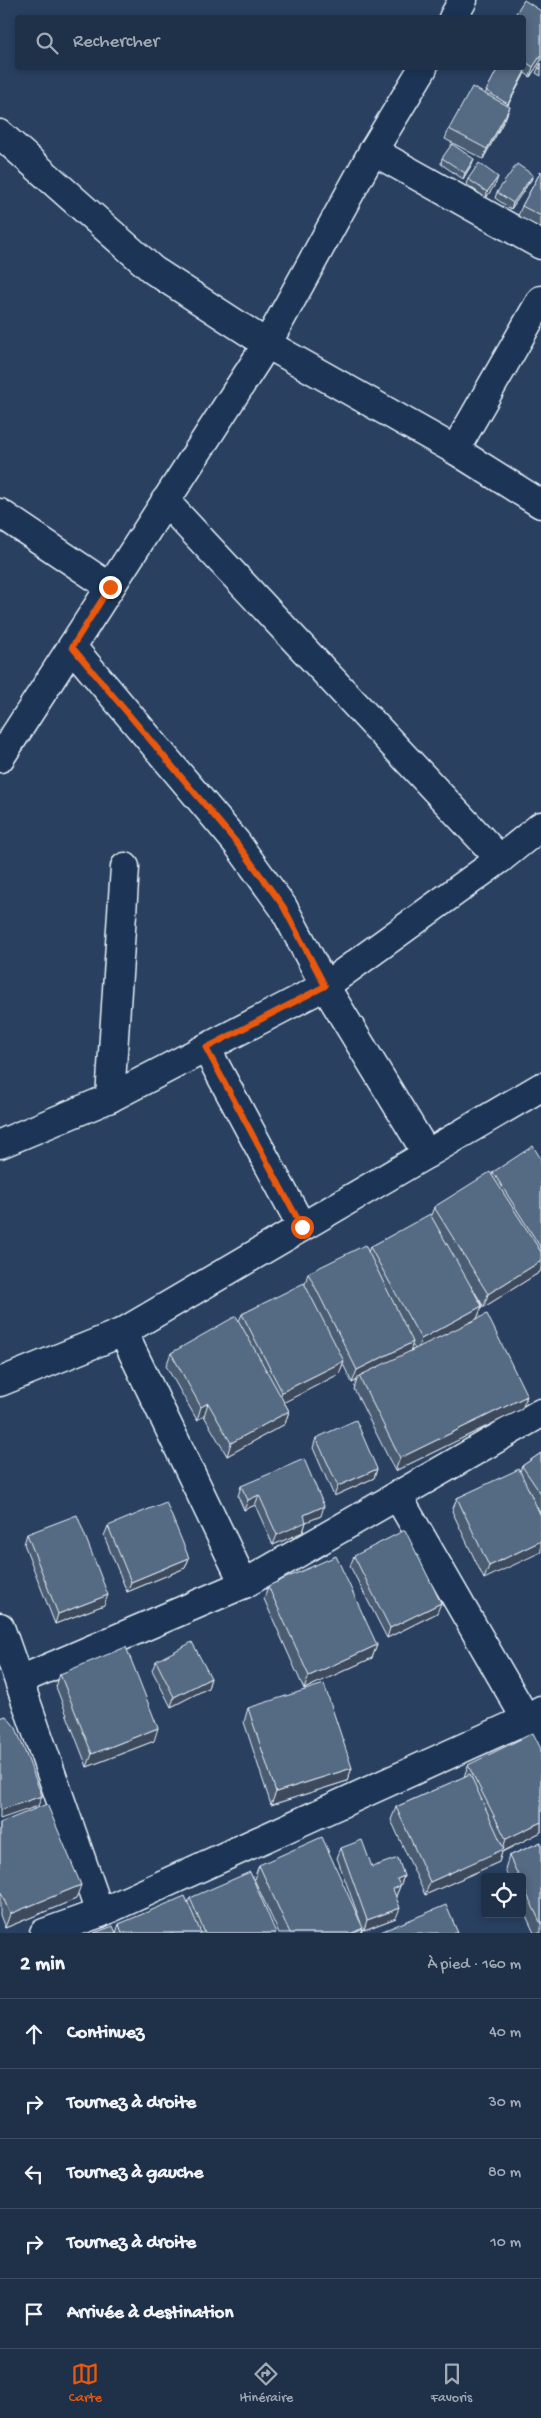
<!DOCTYPE html>
<html lang="fr">
<meta charset="utf-8">
<style>
body{margin:0;font-family:"Gochi Hand",sans-serif;background:#2c3c53;color:#f1f3f6}
.controls{position:absolute;right:15px;bottom:15px;display:grid;overflow:hidden;border-radius:5px;box-shadow:0 2px 8px #0003}
.controls button{width:45px;height:45px;display:grid;place-items:center;padding:0;border:0;border-bottom:1px solid #3c4b61;background:#1f3049;color:#f1f3f6;font:25px sans-serif}
.stop{position:absolute;width:15px;height:15px;margin:-11px;border:4px solid #ea580c;border-radius:50%;background:#fff}
.stop.end{background:#ea580c;border-color:#fff;box-shadow:0 1px 5px #0008}
.list{margin:0;padding:0;list-style:none}
h2{display:flex;justify-content:space-between;align-items:center;height:65px;margin:0;padding:0 20px;font-size:21px}
h2 small{font-size:16px;font-weight:400;color:#a1a9b4}
.list li{display:grid;grid-template-columns:32px 1fr auto;gap:15px;align-items:center;box-sizing:border-box;height:70px;padding:0 20px;border-top:1px solid #3c4b61}
.list b{display:block;font-size:19px;white-space:nowrap}
.list em{font-size:16px;font-style:normal;color:#a1a9b4}
.icon{flex:none;width:28px;height:28px;fill:none;stroke:currentColor;stroke-width:2;stroke-linecap:round;stroke-linejoin:round}
.map{position:relative;flex:none;width:541px;height:1933px;overflow:hidden}
.search{position:absolute;background:#1f3049;box-shadow:0 2px 8px #0003;left:15px;right:15px;top:15px;height:55px;display:flex;align-items:center;gap:12px;box-sizing:border-box;padding:0 18px;border-radius:5px;color:#a1a9b4;font-size:19px}
.sheet{height:415px;background:#1f3049}
nav{display:flex;justify-content:space-around;align-items:center;box-sizing:border-box;height:70px;border-top:1px solid #3c4b61;background:#1f3049;font-size:14px;color:#a1a9b4}
nav a{display:grid;justify-items:center;gap:2px}
nav .on{color:#ea580c}
.map>svg:first-child{display:block}
.lines{fill:none;stroke-linecap:round;stroke-linejoin:round}
.minor-casing{stroke:#e8f1f8;stroke-width:31}
.tertiary-casing{stroke:#e8f1f8;stroke-width:31}
.minor{stroke:#1d3557;stroke-width:28}
.tertiary{stroke:#1d3557;stroke-width:28}
.wall{fill:#495b71;stroke:#e8f1f8;fill-rule:evenodd}
.shaded-wall{fill:#3c4a5c;stroke:#e8f1f8}
.building{fill:#556a83;stroke:#e8f1f8}
.route{stroke:#ea580c;stroke-width:6}
</style>
<div class="map">
<svg width="541" height="1933" viewBox="0 0 541 1933">
<rect width="100%" height="100%" fill="#294061"/>
<filter id="ink" filterUnits="userSpaceOnUse"><feTurbulence type="fractalNoise" baseFrequency=".02" numOctaves="2"/><feDisplacementMap in="SourceGraphic" scale="10" xChannelSelector="R" yChannelSelector="G"/><feConvolveMatrix kernelMatrix="1 2 1 2 8 2 1 2 1" color-interpolation-filters="sRGB"/></filter>
<g filter="url(#ink)">
<g class="lines">
<defs>
<g id="minor">
<polyline points="453,18 463,0"/>
<polyline points="373,151 541,245"/>
<polyline points="455,450 541,300"/>
<polyline points="165,501 500,859"/>
<polyline points="0,513 110,587"/>
<polyline points="72,647 236,842 283,907 325,986 427,1154"/>
<polyline points="0,758 267,344 373,151 423,68"/>
<polyline points="206,1048 302,1227"/>
<polyline points="110,1098 125,867"/>
<polyline points="0,1144 110,1098 325,986 500,859 541,826"/>
<polyline points="123,1332 244,1584"/>
<polyline points="0,1382 123,1332 541,1087"/>
<polyline points="397,1495 541,1745"/>
<polyline points="0,1627 100,1913"/>
<polyline points="20,1680 244,1584 541,1413"/>
<polyline points="44,1933 100,1913 527,1719 541,1710"/>
</g>
<polyline id="tertiary" points="0,134 153,270 267,344 455,450 541,504"/>
</defs>
<use href="#minor" class="minor-casing"/>
<use href="#tertiary" class="tertiary-casing"/>
<use href="#minor" class="minor"/>
<use href="#tertiary" class="tertiary"/>
</g>
<g class="wall">
<polygon points="541,11 541,60 530,77 525,73 507,106 506,117 483,159 445,139 449,129 485,94 498,68 524,68 524,18"/>
<polygon points="541,63 541,76 536,73"/>
<polygon points="442,158 472,164 463,179 441,164"/>
<polygon points="541,171 541,228 518,216 522,206"/>
<polygon points="533,175 531,180 511,209 495,198 497,192"/>
<polygon points="468,179 496,183 486,198 466,184"/>
<path d="M541,1159v110l-1,3 -56,35 -13,-21 11,20 -5,13 45,90 -127,62 -41,-82 3,-9 -5,3 -9,-19 -4,10 -55,28 5,9 -4,13 -58,32 -23,-40 -7,4 -31,-54 5,-13 68,-32 3,-7 63,-30 3,-11 60,-21 2,-5 61,-32 3,-8 58,-32 1,-3zM412,1345l3,4 -5,2z"/>
<polygon points="316,1438 377,1469 374,1478 334,1496 313,1448"/>
<polygon points="541,1453 541,1514 538,1510 484,1579 452,1511 457,1498 520,1471 522,1466"/>
<polygon points="241,1486 321,1516 306,1522 303,1532 273,1545 255,1505 244,1510 238,1496"/>
<polygon points="108,1526 189,1558 185,1568 127,1592 104,1536"/>
<polygon points="27,1534 104,1605 55,1624 24,1544"/>
<polygon points="354,1556 437,1613 387,1638 350,1566"/>
<polygon points="268,1586 377,1645 372,1658 304,1689 264,1599"/>
<polygon points="156,1661 211,1678 208,1688 171,1707 152,1670"/>
<polygon points="60,1674 154,1741 87,1767 56,1687"/>
<polygon points="248,1708 352,1768 347,1781 271,1805 244,1722"/>
<polygon points="541,1749 541,1832 502,1852 499,1862 425,1895 391,1820 396,1807 464,1777 468,1765"/>
<polygon points="0,1823 76,1899 5,1928 0,1915"/>
<polygon points="541,1842 541,1933 534,1933 522,1907 522,1877 508,1877 505,1869 509,1856"/>
<polygon points="341,1848 372,1867 404,1876 396,1896 396,1918 364,1930 363,1929 361,1933 279,1933 254,1879 259,1865 361,1923 337,1858"/>
<polygon points="190,1898 276,1933 94,1933 116,1933 119,1924 188,1902"/>
</g>
<g class="shaded-wall">
<polygon points="541,55 541,60 530,77 533,67"/>
<polygon points="525,71 523,77 506,109 508,104"/>
<polygon points="510,107 506,117 483,159 487,149"/>
<polygon points="474,159 472,164 463,179 465,173"/>
<polygon points="533,175 531,180 511,209 513,203"/>
<polygon points="498,177 496,183 486,198 487,192"/>
<polygon points="541,1261 541,1269 540,1272 484,1307 488,1294"/>
<polygon points="482,1306 477,1319 417,1352 421,1339"/>
<polygon points="413,1342 409,1355 359,1376 357,1380 352,1383 357,1370"/>
<polygon points="344,1361 339,1374 277,1406 282,1392"/>
<polygon points="527,1396 522,1409 395,1471 400,1458"/>
<polygon points="208,1403 204,1416 197,1420 201,1407"/>
<polygon points="289,1411 285,1424 227,1456 231,1443"/>
<polygon points="377,1469 374,1478 334,1496 338,1486"/>
<polygon points="259,1495 255,1505 244,1510 248,1500"/>
<polygon points="324,1506 321,1516 306,1522 303,1532 273,1545 277,1535 304,1515"/>
<polygon points="541,1541 541,1552 484,1579 489,1566"/>
<polygon points="189,1558 185,1568 127,1592 131,1582"/>
<polygon points="108,1595 104,1605 55,1624 58,1614"/>
<polygon points="441,1603 437,1613 387,1638 390,1628"/>
<polygon points="377,1645 372,1658 304,1689 309,1676"/>
<polygon points="211,1678 208,1688 171,1707 174,1697"/>
<polygon points="158,1728 154,1741 87,1767 92,1754"/>
<polygon points="352,1768 347,1781 271,1805 276,1792"/>
<polygon points="42,1796 38,1806 0,1819 0,1810"/>
<polygon points="541,1822 541,1832 502,1852 499,1862 425,1895 430,1882 503,1849 506,1839"/>
<polygon points="404,1876 396,1896 389,1898 397,1879"/>
<polygon points="81,1885 76,1899 5,1928 10,1914"/>
<polygon points="400,1908 396,1918 364,1930 367,1920"/>
<polygon points="363,1928 361,1933 352,1933"/>
</g>
<g class="building">
<polygon points="524,0 541,11 541,55 533,67 524,61 524,18 513,18"/>
<polygon points="541,63 541,69 538,68"/>
<polygon points="498,68 518,68 525,71 508,104 486,91"/>
<polygon points="472,87 510,107 487,149 449,129"/>
<polygon points="452,144 474,159 465,173 442,158"/>
<polygon points="479,163 498,177 487,192 468,179"/>
<polygon points="517,164 533,175 513,203 497,192"/>
<polygon points="541,171 541,216 522,206"/>
<polygon points="533,1146 541,1159 541,1248 493,1172"/>
<polygon points="490,1172 541,1252 541,1261 488,1294 434,1207"/>
<polygon points="430,1214 482,1306 421,1339 370,1247"/>
<polygon points="365,1245 413,1342 357,1370 308,1273"/>
<polygon points="304,1283 344,1361 282,1392 242,1314"/>
<polygon points="487,1314 527,1396 400,1458 359,1376"/>
<polygon points="236,1316 289,1411 231,1443 208,1403 201,1407 171,1353"/>
<polygon points="356,1420 377,1469 338,1486 316,1438"/>
<polygon points="541,1453 541,1494 522,1466"/>
<polygon points="304,1459 324,1506 304,1515 306,1522 277,1535 259,1495 248,1500 241,1486"/>
<polygon points="519,1469 541,1516 541,1541 489,1566 457,1498"/>
<polygon points="166,1502 189,1558 131,1582 108,1526"/>
<polygon points="77,1515 108,1595 58,1614 27,1534"/>
<polygon points="405,1530 441,1603 390,1628 354,1556"/>
<polygon points="336,1556 377,1645 309,1676 268,1586"/>
<polygon points="192,1642 211,1678 174,1697 156,1661"/>
<polygon points="126,1647 158,1728 92,1754 60,1674"/>
<polygon points="324,1684 352,1768 276,1792 248,1708"/>
<polygon points="6,1716 16,1728 42,1796 0,1810 0,1718"/>
<polygon points="533,1733 541,1749 541,1822 506,1839 468,1765"/>
<polygon points="470,1774 504,1849 430,1882 396,1807"/>
<polygon points="47,1804 81,1885 10,1914 0,1890 0,1823"/>
<polygon points="322,1837 363,1928 352,1933 290,1933 259,1865"/>
<polygon points="362,1840 372,1867 398,1858 404,1876 397,1879 400,1886 393,1889 400,1908 367,1920 341,1848"/>
<polygon points="541,1842 541,1924 522,1884 522,1877 519,1877 509,1856"/>
<polygon points="250,1872 276,1933 205,1933 190,1898"/>
<polygon points="185,1896 201,1933 122,1933 119,1924"/>
<polygon points="446,1905 458,1933 378,1933"/>
<polygon points="113,1926 116,1933 94,1933"/>
</g>
</g>
<g class="lines" filter="url(#ink)">
<polyline class="route" points="110,587 72,647 236,842 283,906 325,986 206,1048 302,1227"/>
</g>
</svg>
<div class="controls">
<button><svg class="icon" aria-label="locate" viewBox="0 0 24 24"><circle cx="12" cy="12" r="6"/><path d="M12 2v4M12 18v4M2 12h4M18 12h4"/></svg></button>
</div>
<div class="stop" style="left:302px;top:1227px"></div>
<div class="stop end" style="left:110px;top:587px"></div>
<div class="search"><svg class="icon" aria-label="search" viewBox="0 0 24 24"><circle cx="10" cy="10" r="6"/><path d="M15 15l6 6"/></svg>Rechercher</div>
</div>
<section class="sheet">
<h2>2 min<small>À pied · 160 m</small></h2>
<ul class="list">
<li><svg class="icon" aria-label="ahead" viewBox="0 0 24 24"><path d="M12 20V5M6 11l6-6 6 6"/></svg><div><b>Continuez</b></div><em>40 m</em></li>
<li><svg class="icon" aria-label="right" viewBox="0 0 24 24"><path d="M7 20v-9h11M14 6l5 5-5 5"/></svg><div><b>Tournez à droite</b></div><em>30 m</em></li>
<li><svg class="icon" aria-label="left" viewBox="0 0 24 24"><path d="M17 20v-9H6M10 6l-5 5 5 5"/></svg><div><b>Tournez à gauche</b></div><em>80 m</em></li>
<li><svg class="icon" aria-label="right" viewBox="0 0 24 24"><path d="M7 20v-9h11M14 6l5 5-5 5"/></svg><div><b>Tournez à droite</b></div><em>10 m</em></li>
<li><svg class="icon" aria-label="arrive" viewBox="0 0 24 24"><path d="M6 21V4h12l-3 4 3 4H6"/></svg><div><b>Arrivée à destination</b></div></li>
</ul>
</section>
<nav>
<a class="on"><svg class="icon" aria-label="map" viewBox="0 0 24 24"><path d="M3 6l6-2 6 2 6-2v14l-6 2-6-2-6 2zM9 4v14M15 6v14"/></svg>Carte</a>
<a><svg class="icon" aria-label="directions" viewBox="0 0 24 24"><path d="M12 3l9 9-9 9-9-9zM9 14v-3h6M13 9l2 2-2 2"/></svg>Itinéraire</a>
<a><svg class="icon" aria-label="saved" viewBox="0 0 24 24"><path d="M7 4h10v16l-5-4-5 4z"/></svg>Favoris</a>
</nav>
